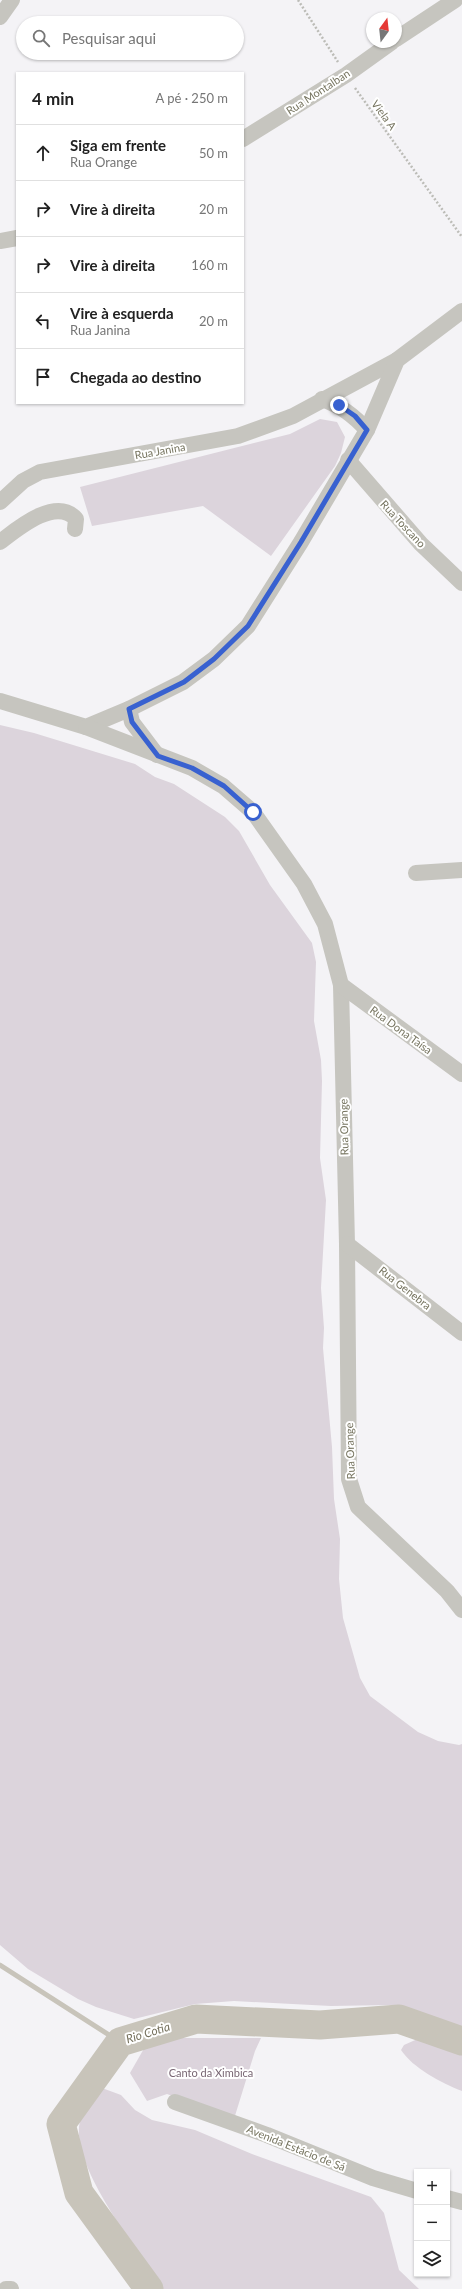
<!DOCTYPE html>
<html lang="pt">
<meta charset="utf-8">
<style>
body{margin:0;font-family:Lato,sans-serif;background:#f2f2f2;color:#222}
.controls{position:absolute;right:12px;bottom:12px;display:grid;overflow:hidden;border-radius:0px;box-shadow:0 1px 3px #0004}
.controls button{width:36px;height:36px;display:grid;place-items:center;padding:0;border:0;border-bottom:1px solid #e0e0e0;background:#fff;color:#222;font:20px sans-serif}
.compass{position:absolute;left:366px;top:12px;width:36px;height:36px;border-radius:50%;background:#fff;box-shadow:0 1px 3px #0004;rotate:15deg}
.stop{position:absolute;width:12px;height:12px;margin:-9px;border:3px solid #3861d0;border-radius:50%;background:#fff}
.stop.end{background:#3861d0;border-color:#fff;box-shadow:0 1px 4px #0008}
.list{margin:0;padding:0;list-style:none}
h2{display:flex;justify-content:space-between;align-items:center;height:52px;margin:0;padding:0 16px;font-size:17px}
h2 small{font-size:13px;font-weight:400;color:#767676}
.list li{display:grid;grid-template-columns:26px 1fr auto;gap:12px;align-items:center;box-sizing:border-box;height:56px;padding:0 16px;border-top:1px solid #e0e0e0}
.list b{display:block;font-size:15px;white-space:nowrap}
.list p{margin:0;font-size:13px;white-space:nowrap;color:#767676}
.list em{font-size:13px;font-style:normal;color:#767676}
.icon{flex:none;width:22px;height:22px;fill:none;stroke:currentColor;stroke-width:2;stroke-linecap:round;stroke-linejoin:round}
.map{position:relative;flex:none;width:462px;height:2289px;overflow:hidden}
.search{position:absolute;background:#fff;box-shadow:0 1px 3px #0004;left:16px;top:16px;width:228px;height:44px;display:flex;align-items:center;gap:10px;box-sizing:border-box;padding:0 14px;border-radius:22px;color:#767676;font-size:15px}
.panel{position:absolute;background:#fff;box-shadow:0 1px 3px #0004;left:16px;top:72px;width:228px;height:332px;border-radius:0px}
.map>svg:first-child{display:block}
.green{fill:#dcd4dc}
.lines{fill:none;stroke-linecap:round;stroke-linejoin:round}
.stream{stroke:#c8c4ba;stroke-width:5}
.river{stroke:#c8c4ba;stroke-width:29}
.path{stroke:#bcbcb7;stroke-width:2.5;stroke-dasharray:2 2;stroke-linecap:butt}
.minor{stroke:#c6c5bf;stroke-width:16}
.route{stroke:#3861d0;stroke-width:5}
.labels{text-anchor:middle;stroke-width:4;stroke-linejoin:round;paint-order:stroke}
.street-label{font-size:11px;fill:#76745f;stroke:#fff}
.park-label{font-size:11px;fill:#786673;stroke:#fff}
.water-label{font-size:12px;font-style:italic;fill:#76715e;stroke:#fff}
</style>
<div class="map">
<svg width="462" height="2289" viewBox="0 0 462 2289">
<rect width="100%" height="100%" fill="#f4f3f6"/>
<g class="green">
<polygon points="320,419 337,422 345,437 341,453 335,466 271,556 203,506 92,526 80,487 290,434"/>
<polygon points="0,725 34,733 135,764 155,777 174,784 225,817 239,831 270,885 312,943 316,962 314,1021 321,1060 322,1081 320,1158 326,1200 321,1288 324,1328 323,1348 332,1447 334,1499 340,1539 339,1579 343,1618 360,1678 370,1696 418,1732 438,1741 459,1745 462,1744 462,2031 409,2010 390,2005 331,2006 234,2001 195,2004 134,2019 96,2007 78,1999 28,1969 0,1945"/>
<path d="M422,2037l40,10v44c-21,-8 -49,-23 -61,-41l3,-5z"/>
<polygon points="150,2038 261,2038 255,2051 234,2119 167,2094 147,2101 130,2073"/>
<path d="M102,2088l19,7 14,15 17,10 43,10 57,24 119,43 13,16 15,57 20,19h-260c-20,-41 -90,-123 -79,-168 4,-14 13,-23 22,-33z"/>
</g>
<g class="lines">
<polyline class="stream" points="0,1965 120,2042"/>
<polyline class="river" points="149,2289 79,2193 61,2124 120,2042 196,2019 320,2025 399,2019 462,2041"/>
<g class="path">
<polyline points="298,0 338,62"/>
<polyline points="355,88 462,237"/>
</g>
<g class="minor">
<polyline points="0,17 12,0"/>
<polyline points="396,39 455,0"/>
<polyline points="243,139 346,75 392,42"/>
<polyline points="0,241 17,238"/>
<path d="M322,399c19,7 31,16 45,31"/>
<polyline points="348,460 421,544 462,583"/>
<polyline points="0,502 23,481 40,472 238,436 293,416 397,360"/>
<path d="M0,542c17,-13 56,-46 76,-23l-1,10"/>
<polyline points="0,701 86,727 129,709 183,682 214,659 248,626 301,542 367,430 397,360 462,311"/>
<polyline points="129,709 132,722 157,755"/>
<polyline points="86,727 192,768 223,786 253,812 304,884 325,924 341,985 347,1244 349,1479 358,1507 447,1591 462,1610"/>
<polyline points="416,873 462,870"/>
<polyline points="341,985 462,1074"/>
<polyline points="347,1244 462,1333"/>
<polyline points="175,2102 267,2135 373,2178 417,2191"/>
<polyline points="447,2198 462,2202"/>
<polyline points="6,2289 11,2289"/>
</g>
</g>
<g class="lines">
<polyline class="route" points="253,812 224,786 192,768 158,756 132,722 129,709 184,682 214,659 248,626 301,542 367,430 355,416 339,405"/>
</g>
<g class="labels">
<g class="street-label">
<text transform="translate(318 92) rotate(-33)" y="4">Rua Montalban</text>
<text transform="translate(384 115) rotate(54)" y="4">Viela A</text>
<text transform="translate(160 451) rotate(-10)" y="4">Rua Janina</text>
<text transform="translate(403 524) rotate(47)" y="4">Rua Toscano</text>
<text transform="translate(401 1030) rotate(36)" y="4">Rua Dona Taísa</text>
<text transform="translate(344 1127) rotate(-91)" y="4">Rua Orange</text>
<text transform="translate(405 1288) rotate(38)" y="4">Rua Genebra</text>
<text transform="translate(350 1451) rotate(-92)" y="4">Rua Orange</text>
<text transform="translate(296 2148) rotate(22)" y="4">Avenida Estácio de Sá</text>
</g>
<g class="park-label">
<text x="211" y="2077">Canto da Ximbica</text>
</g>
<g class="water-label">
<text transform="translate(148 2033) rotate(-17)" y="4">Rio Cotia</text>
</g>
</g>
</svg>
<div class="controls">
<button>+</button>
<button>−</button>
<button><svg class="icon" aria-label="layers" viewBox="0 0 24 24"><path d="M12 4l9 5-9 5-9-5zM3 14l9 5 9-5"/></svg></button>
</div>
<svg class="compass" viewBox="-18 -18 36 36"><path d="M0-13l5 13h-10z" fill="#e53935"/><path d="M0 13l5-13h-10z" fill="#767676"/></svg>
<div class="stop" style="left:253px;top:812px"></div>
<div class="stop end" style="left:339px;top:405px"></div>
<div class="search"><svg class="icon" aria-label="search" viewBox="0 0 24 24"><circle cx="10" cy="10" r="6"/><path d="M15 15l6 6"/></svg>Pesquisar aqui</div>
<section class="panel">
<h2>4 min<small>A pé · 250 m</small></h2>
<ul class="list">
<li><svg class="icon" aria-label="ahead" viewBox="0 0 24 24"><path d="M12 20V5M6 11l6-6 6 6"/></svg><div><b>Siga em frente</b><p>Rua Orange</p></div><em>50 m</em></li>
<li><svg class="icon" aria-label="right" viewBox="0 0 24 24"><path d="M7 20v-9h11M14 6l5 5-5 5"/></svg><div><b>Vire à direita</b></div><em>20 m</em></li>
<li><svg class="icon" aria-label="right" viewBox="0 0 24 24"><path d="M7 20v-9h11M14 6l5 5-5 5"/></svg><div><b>Vire à direita</b></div><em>160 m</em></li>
<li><svg class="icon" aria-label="left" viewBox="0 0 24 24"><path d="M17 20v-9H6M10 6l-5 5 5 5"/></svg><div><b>Vire à esquerda</b><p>Rua Janina</p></div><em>20 m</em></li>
<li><svg class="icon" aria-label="arrive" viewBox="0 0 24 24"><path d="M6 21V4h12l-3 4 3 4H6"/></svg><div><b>Chegada ao destino</b></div></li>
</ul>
</section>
</div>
